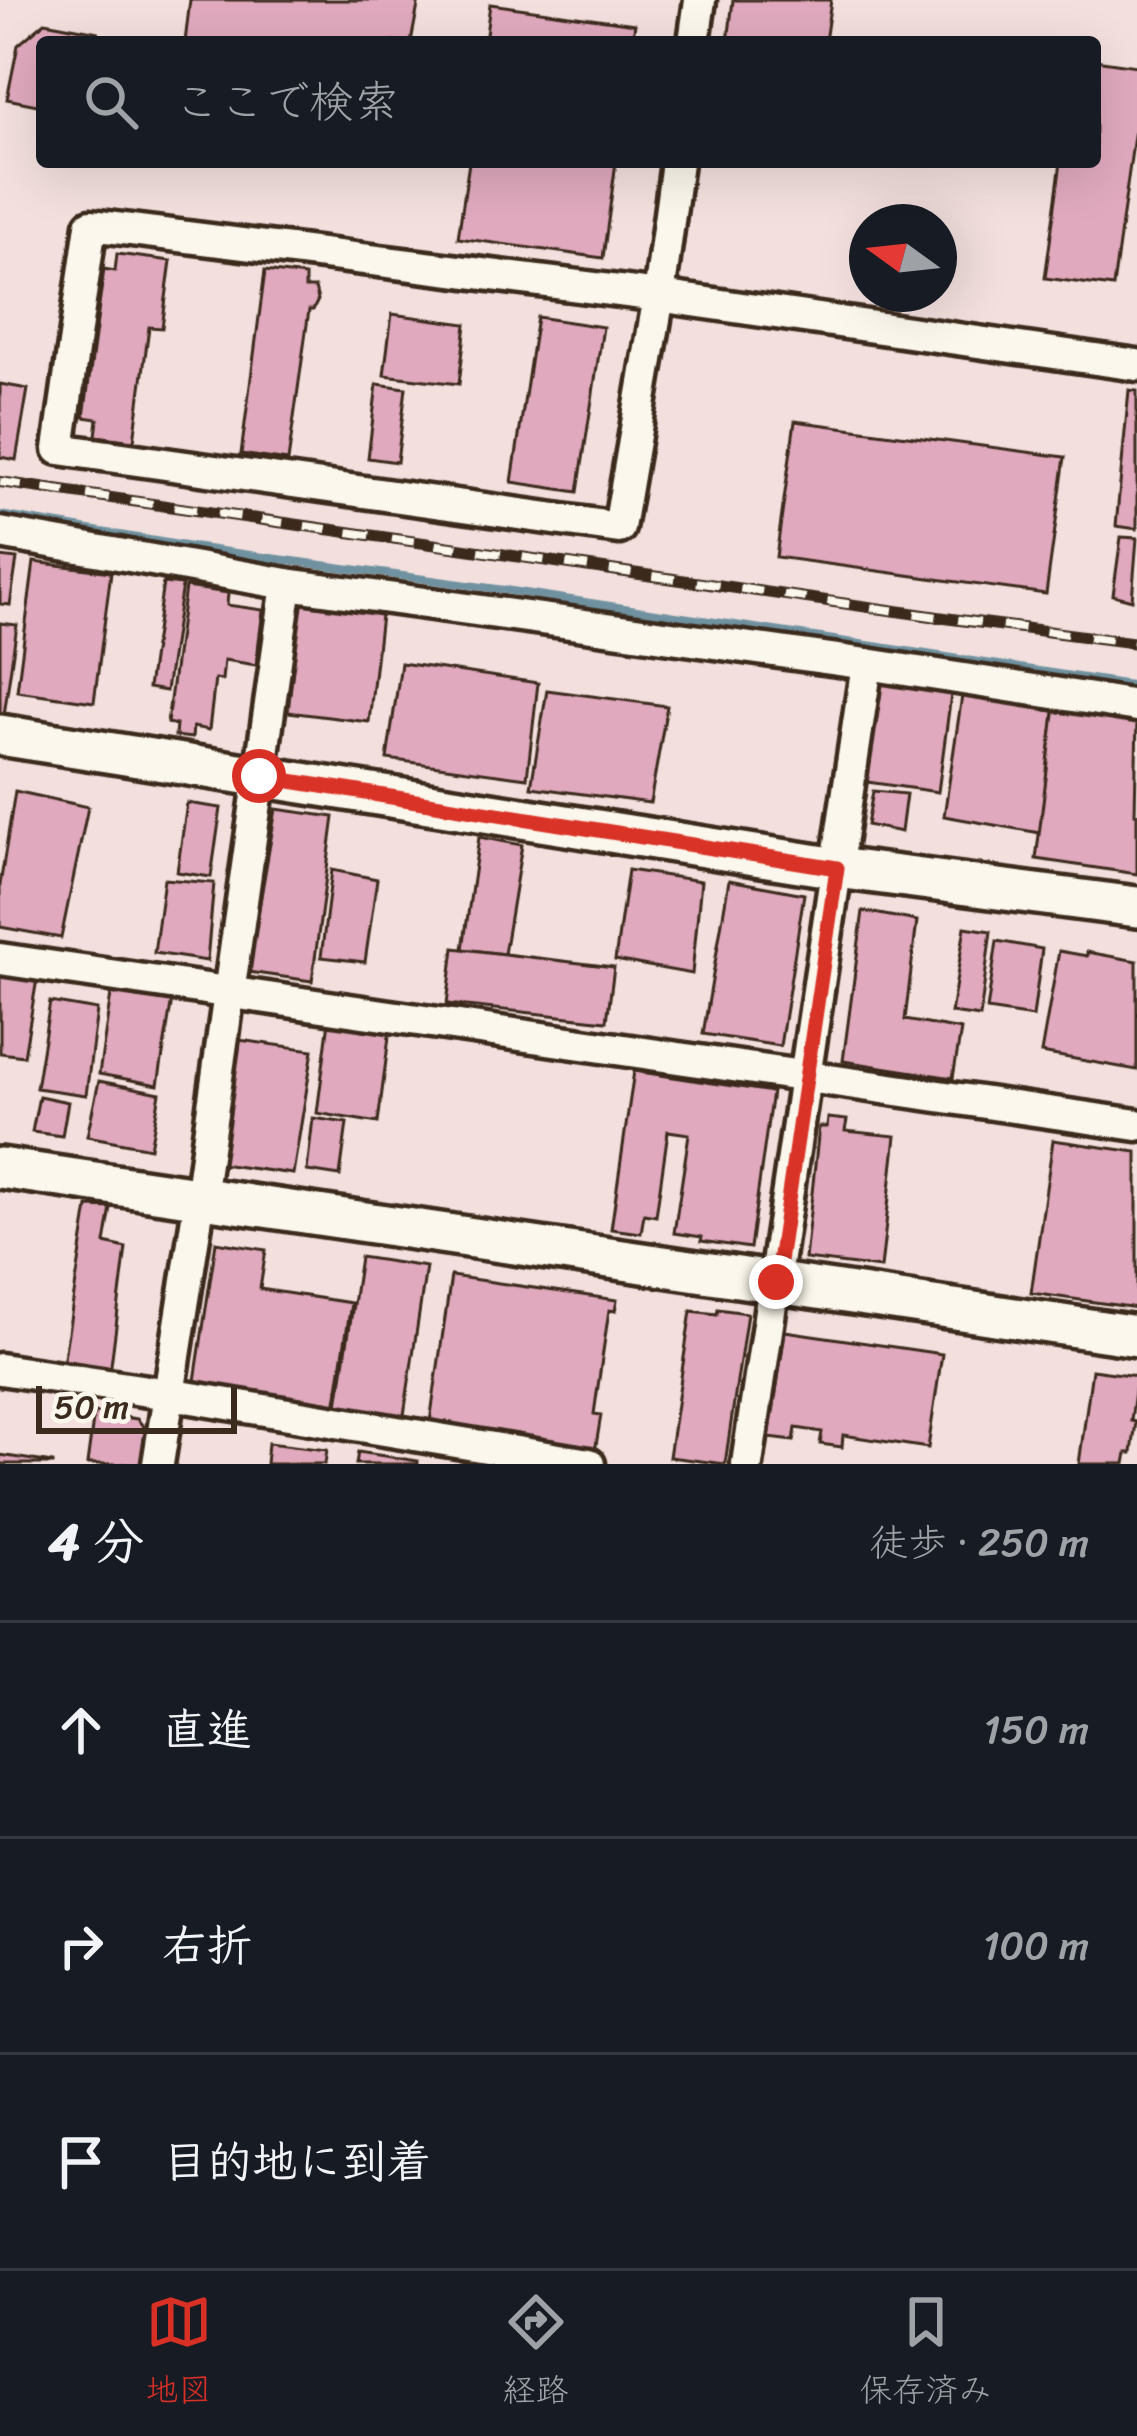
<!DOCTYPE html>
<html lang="ja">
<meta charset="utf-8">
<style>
body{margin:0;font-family:Sriracha,"Klee One",sans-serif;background:#20242c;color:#f1f3f6}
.compass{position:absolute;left:849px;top:204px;width:108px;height:108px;border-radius:50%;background:#171b24;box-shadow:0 12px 48px #0002;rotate:285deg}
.scale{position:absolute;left:36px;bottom:30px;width:201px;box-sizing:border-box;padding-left:12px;border:6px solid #3b2a1e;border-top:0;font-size:33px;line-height:42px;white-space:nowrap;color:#3b2a1e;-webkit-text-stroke:9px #fbf7ec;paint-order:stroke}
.stop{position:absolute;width:36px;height:36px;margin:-27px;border:9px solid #d93025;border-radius:50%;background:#fff}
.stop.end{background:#d93025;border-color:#fff;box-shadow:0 3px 12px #0008}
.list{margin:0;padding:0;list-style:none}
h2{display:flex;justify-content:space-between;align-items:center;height:156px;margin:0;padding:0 48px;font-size:51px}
h2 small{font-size:39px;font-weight:400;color:#9ea1a6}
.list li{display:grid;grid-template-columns:78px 1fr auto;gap:36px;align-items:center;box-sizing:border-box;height:216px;padding:0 48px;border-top:3px solid #363941}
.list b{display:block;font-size:45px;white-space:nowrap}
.list em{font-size:39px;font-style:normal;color:#9ea1a6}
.icon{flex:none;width:66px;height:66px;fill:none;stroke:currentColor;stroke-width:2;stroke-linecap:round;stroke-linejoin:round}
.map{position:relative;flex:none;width:1137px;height:1464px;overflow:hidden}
.search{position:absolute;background:#171b24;box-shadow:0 12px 48px #0002;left:36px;right:36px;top:36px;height:132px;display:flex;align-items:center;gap:30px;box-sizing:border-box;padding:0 42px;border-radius:12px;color:#9ea1a6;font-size:45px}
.sheet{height:804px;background:#171b24}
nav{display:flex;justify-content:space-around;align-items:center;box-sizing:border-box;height:168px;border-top:3px solid #363941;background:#171b24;font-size:33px;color:#9ea1a6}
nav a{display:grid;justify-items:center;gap:6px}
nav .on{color:#d93025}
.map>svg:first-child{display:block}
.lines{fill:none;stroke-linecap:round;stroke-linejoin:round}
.stream{stroke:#7092a0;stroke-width:8}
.building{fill:#e0a9be;stroke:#3b2a1e;stroke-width:3}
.minor-casing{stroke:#3b2a1e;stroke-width:39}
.tertiary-casing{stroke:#3b2a1e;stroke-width:48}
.minor{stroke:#fbf7ec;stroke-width:30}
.tertiary{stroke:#fbf7ec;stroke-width:39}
.rail-casing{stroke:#3b2a1e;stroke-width:12}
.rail{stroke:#fbf7ec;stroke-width:8;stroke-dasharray:22;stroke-linecap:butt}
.route{stroke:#d93025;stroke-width:15}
</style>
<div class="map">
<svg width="1137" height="1464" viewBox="0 0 1137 1464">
<rect width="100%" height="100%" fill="#f3e0de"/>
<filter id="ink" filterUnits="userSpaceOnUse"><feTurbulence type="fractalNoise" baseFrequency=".00833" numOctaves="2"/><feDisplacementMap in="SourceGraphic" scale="24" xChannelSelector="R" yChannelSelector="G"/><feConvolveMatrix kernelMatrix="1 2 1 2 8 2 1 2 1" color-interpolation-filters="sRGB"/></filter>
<g filter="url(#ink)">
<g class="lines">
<polyline class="stream" points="0,515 185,546 512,591 1137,686"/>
</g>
<g class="building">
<polygon points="190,0 419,0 411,42 185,42"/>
<polygon points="733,0 831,0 825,42 728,42"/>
<polygon points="490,4 635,24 632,42 485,42"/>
<polygon points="45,22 98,32 96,42 42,42 42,106 7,99 18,45"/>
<polygon points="1095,60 1137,66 1137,114 1113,287 1045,278 1061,162 1095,162"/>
<polygon points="469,162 616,162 603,258 458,238"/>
<polygon points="117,254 171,261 162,328 149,327 134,441 96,436 98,419 84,417 104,269 115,271"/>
<polygon points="265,271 305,276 305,288 315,288 318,300 313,310 309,310 288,461 241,454"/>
<polygon points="392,314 466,324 459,384 384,375"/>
<polygon points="537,317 603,327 578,492 512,482"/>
<polygon points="0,384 28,389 16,460 0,457"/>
<polygon points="377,384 406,388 397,462 368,458"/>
<polygon points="1129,390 1137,391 1137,529 1116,526"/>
<polygon points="795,421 1065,457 1046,594 776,557"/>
<polygon points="1121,537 1137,538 1132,600 1113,595"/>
<polygon points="0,557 17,559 10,605 0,604"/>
<polygon points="34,562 111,572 94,702 17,691"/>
<polygon points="163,583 182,585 166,691 148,688"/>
<polygon points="185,587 228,593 227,605 263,610 256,665 224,660 222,680 215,679 209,730 193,727 192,738 175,736 176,725 167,723"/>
<polygon points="301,595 382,606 369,722 288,712"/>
<polygon points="0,623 17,625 4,715 0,715"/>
<polygon points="401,663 538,683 527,778 387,759"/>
<polygon points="882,678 952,687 938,792 867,782"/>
<polygon points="963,689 1055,706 1040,833 944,816"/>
<polygon points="547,690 667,706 650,803 531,787"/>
<polygon points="1055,706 1137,717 1135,814 1137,814 1137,874 1036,859"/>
<polygon points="15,791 88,807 61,938 0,927 0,885"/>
<polygon points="873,791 906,794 901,832 867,825"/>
<polygon points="187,803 221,808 211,877 177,872"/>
<polygon points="276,809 334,817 312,981 248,972"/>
<polygon points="479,837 522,845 504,954 463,949"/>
<polygon points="332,870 377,879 365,962 321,957"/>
<polygon points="628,870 701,881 692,974 615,960"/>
<polygon points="164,879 214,883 207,961 154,953"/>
<polygon points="729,880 804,894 780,1046 703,1034"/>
<polygon points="863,911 917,921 905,1020 961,1030 953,1078 843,1061"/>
<polygon points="965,927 991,931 980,1017 951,1013"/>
<polygon points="997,941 1042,949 1033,1017 987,1010"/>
<polygon points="454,948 614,967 607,1021 447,1004"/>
<polygon points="1059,951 1087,956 1087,952 1137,961 1137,1070 1041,1053"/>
<polygon points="0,973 37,979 24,1056 0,1053"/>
<polygon points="112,988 172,999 158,1085 99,1074"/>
<polygon points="50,1002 97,1010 86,1095 36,1088"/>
<polygon points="330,1013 391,1021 378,1123 317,1113"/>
<polygon points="239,1040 313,1050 293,1174 220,1164"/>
<polygon points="634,1071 772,1092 750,1248 701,1241 702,1237 674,1233 689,1134 668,1131 656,1216 644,1214 641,1233 611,1229"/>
<polygon points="99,1081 160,1093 150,1148 87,1136"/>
<polygon points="39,1096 68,1102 62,1136 32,1132"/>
<polygon points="313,1118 347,1123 340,1176 307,1171"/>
<polygon points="828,1118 847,1120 845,1131 896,1136 881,1268 805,1259 819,1127 827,1127"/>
<polygon points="1053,1140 1137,1152 1137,1308 1031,1293"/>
<polygon points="88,1207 111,1208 105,1243 126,1248 110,1373 63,1364"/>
<polygon points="216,1242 266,1250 260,1289 351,1303 334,1415 193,1394"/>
<polygon points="360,1257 426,1267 403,1422 337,1412"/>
<polygon points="451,1276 617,1300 615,1311 609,1310 594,1414 601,1415 594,1458 564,1454 566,1443 430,1422"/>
<polygon points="718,1309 747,1313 725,1464 669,1457 691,1311 717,1314"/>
<polygon points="785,1331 942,1354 928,1448 843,1435 842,1447 820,1444 822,1432 796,1428 794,1441 769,1438"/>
<polygon points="1092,1370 1137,1376 1131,1421 1136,1422 1132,1453 1127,1453 1125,1464 1079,1464"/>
<polygon points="94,1413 137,1419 149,1433 144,1464 87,1464"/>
<polygon points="268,1443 327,1450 325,1464 266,1464"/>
<polygon points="358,1452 418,1461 418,1464 356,1464"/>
<polygon points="0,1455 53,1463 53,1464 0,1464"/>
</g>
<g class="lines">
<defs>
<g id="minor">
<polyline points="694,42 700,0"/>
<polyline points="677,162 659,296 619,528 59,449 91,225 659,296 1137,365"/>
<polyline points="0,533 287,584 867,664 1137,706"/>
<polyline points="0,959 1137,1125"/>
<polyline points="0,1369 168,1394 589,1464"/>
<polyline points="158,1464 200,1198 287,584"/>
<polyline points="747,1464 867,664"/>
</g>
<g id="tertiary">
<polyline points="0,735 837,868 1137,907"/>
<polyline points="0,1168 1137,1336"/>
</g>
</defs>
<use href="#minor" class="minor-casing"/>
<use href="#tertiary" class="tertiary-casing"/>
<use href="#minor" class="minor"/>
<use href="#tertiary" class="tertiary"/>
<defs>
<polyline id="rail" points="0,482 952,619 1137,643"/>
</defs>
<use href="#rail" class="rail-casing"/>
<use href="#rail" class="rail"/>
</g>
</g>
<g class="lines" filter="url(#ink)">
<polyline class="route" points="259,776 837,868 776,1282"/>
</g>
</svg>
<svg class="compass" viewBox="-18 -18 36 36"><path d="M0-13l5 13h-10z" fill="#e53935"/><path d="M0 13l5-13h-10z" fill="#9ea1a6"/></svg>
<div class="scale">50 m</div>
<div class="stop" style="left:259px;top:776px"></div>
<div class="stop end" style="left:776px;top:1282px"></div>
<div class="search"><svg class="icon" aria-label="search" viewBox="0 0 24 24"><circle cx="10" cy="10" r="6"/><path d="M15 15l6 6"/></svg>ここで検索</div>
</div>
<section class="sheet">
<h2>4 分<small>徒歩 · 250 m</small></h2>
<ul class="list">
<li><svg class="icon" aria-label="ahead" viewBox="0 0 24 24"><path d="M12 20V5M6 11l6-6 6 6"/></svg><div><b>直進</b></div><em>150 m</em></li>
<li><svg class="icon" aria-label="right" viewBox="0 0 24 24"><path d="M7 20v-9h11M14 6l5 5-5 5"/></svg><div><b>右折</b></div><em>100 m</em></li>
<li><svg class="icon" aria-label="arrive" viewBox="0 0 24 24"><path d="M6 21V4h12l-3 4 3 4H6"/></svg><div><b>目的地に到着</b></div></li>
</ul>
</section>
<nav>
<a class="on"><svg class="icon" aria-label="map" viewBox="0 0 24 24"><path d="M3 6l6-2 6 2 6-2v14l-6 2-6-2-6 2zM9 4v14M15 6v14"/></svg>地図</a>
<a><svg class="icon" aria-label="directions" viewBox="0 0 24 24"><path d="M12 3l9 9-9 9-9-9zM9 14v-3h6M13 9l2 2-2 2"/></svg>経路</a>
<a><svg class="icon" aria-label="saved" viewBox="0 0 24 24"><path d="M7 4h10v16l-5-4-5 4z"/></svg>保存済み</a>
</nav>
